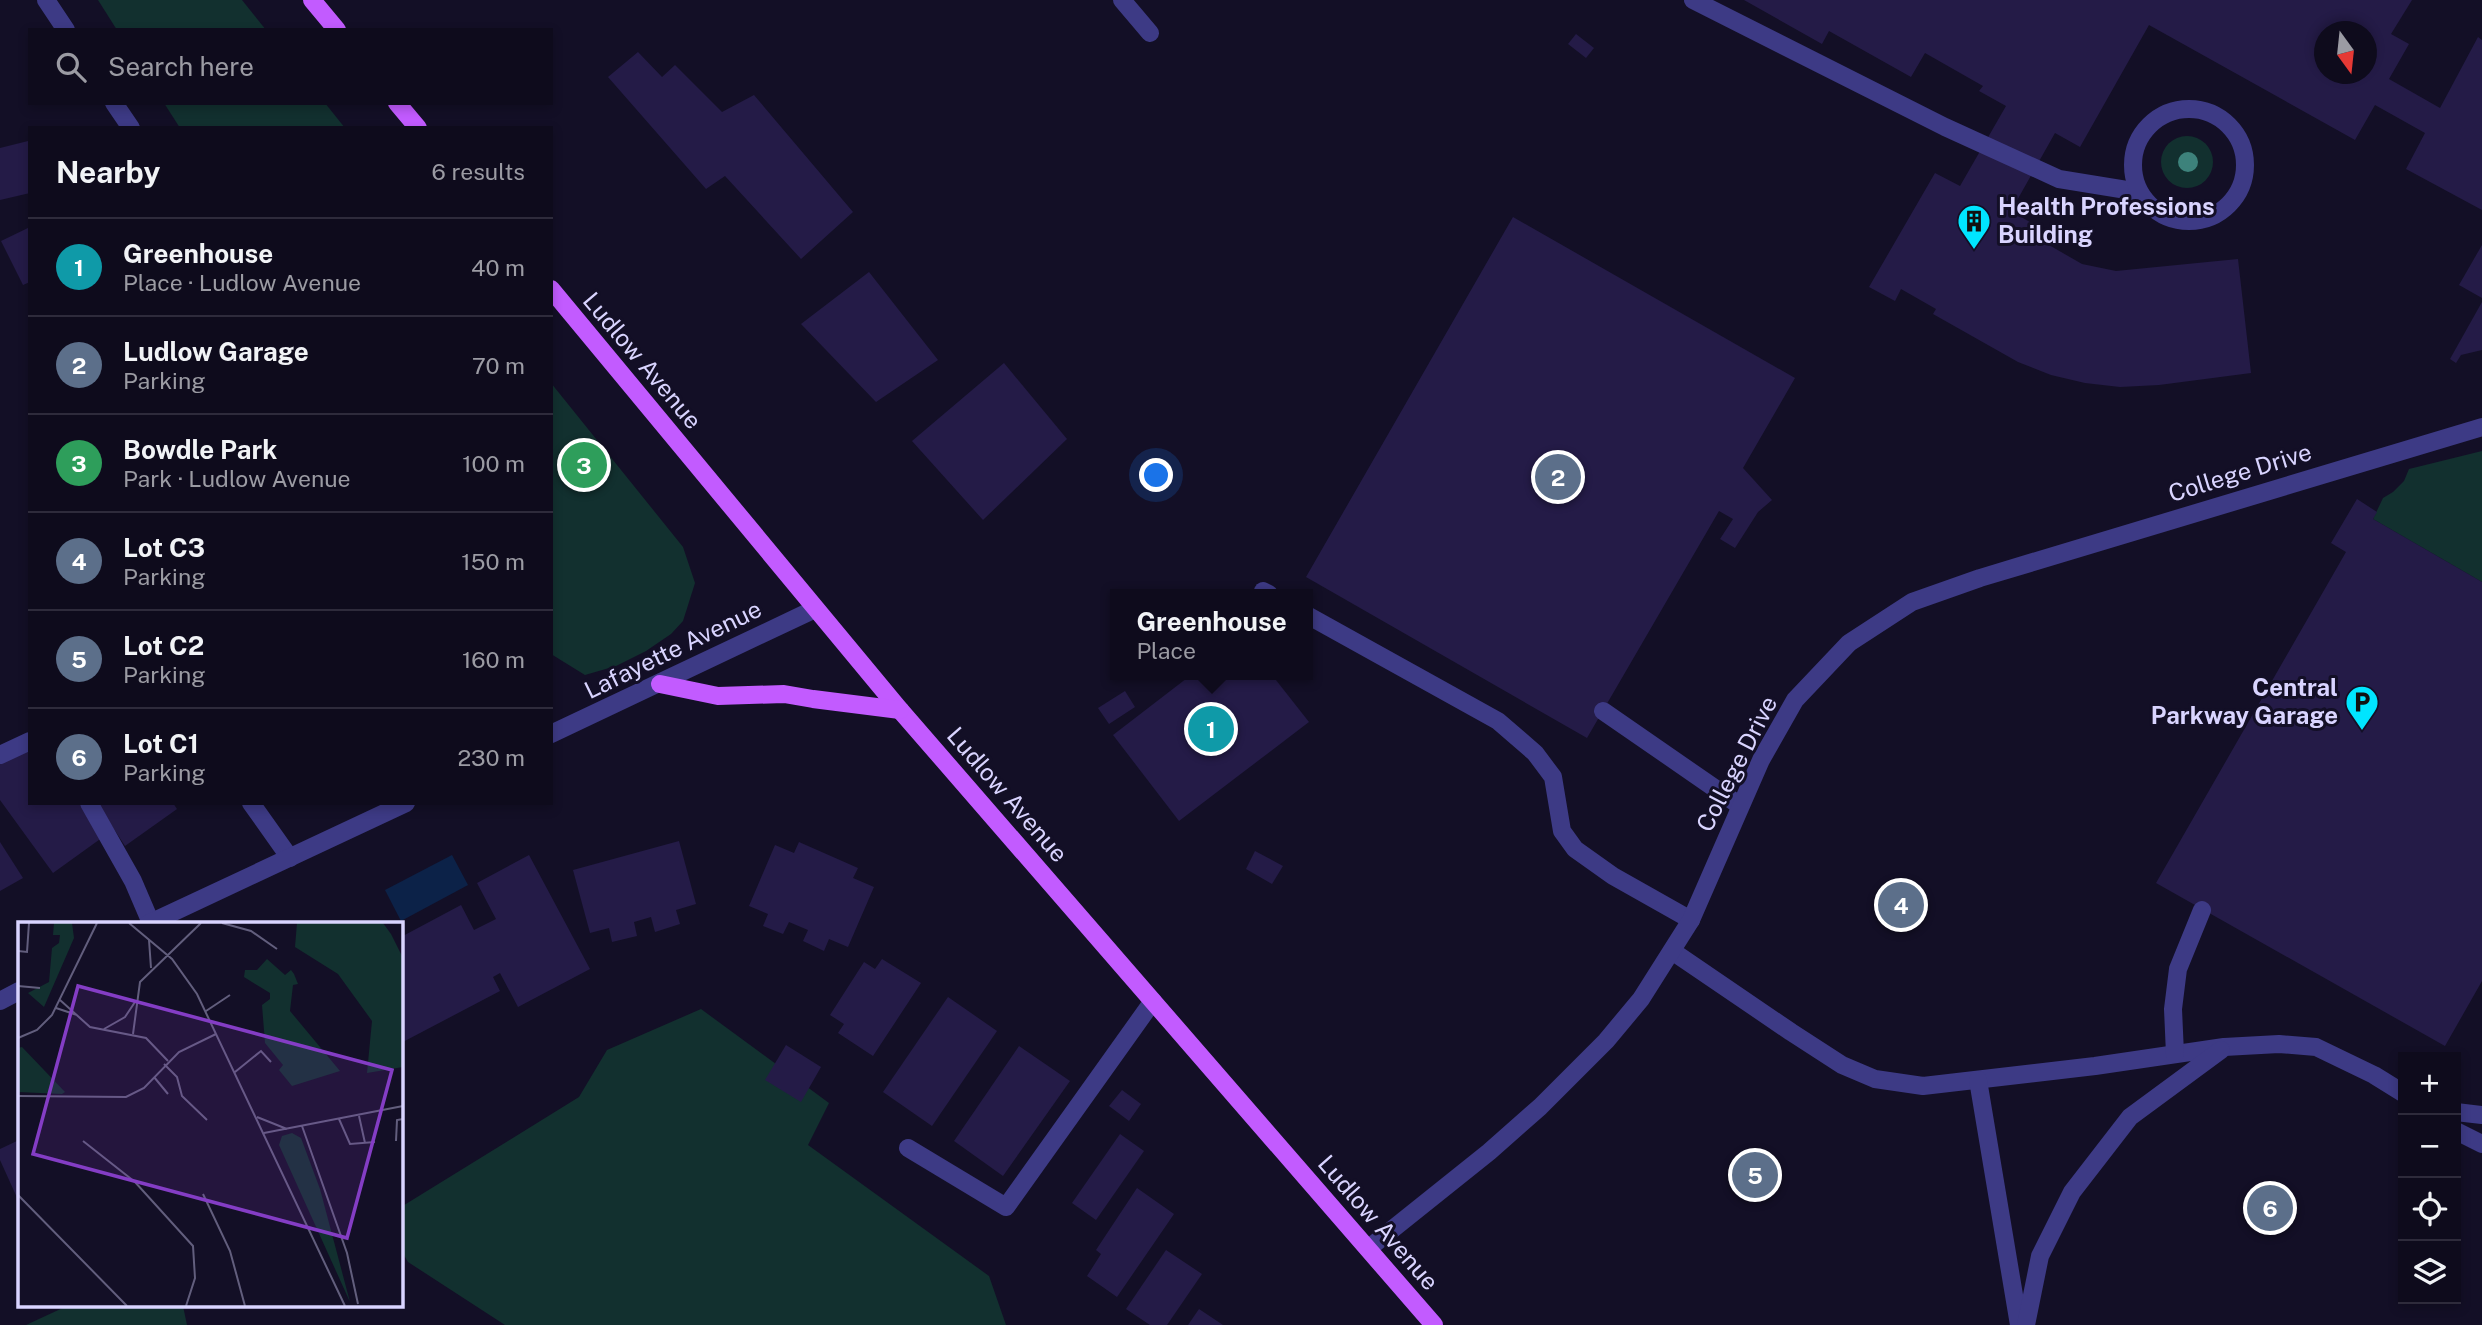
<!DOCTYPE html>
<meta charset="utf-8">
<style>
body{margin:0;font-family:"Public Sans",sans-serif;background:#171425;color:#f1f3f6}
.controls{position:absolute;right:21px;bottom:21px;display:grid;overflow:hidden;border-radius:0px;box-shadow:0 4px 10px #0003}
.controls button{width:63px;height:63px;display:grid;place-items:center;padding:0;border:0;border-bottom:2px solid #2e2b3b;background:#0e0b1c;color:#f1f3f6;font:35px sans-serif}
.compass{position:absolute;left:2314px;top:21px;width:63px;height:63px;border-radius:50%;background:#0e0b1c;box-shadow:0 4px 10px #0003;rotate:165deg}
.you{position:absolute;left:1157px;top:476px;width:24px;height:24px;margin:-18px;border:5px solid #fff;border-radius:50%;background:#1a73e8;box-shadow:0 0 0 10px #1a73e833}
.badge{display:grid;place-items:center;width:46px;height:46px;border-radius:50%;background:#00e5ff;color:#fff;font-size:23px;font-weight:700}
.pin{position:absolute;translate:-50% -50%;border:4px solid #fff;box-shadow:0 2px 7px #0006}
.popup{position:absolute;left:1110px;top:589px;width:203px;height:91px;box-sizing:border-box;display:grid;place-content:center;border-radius:0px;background:#0e0b1c;filter:drop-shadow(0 2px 5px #0005);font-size:23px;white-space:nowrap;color:#9b9ba3}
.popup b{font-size:26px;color:#f1f3f6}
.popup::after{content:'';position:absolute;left:50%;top:100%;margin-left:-14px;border:14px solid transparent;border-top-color:#0e0b1c}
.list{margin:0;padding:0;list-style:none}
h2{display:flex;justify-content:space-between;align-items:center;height:91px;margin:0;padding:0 28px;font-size:30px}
h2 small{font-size:23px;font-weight:400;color:#9b9ba3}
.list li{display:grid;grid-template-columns:46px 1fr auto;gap:21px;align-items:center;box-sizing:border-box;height:98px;padding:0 28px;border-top:2px solid #2e2b3b}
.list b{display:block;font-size:26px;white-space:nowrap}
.list p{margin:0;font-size:23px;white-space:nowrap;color:#9b9ba3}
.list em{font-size:23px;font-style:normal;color:#9b9ba3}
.icon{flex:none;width:38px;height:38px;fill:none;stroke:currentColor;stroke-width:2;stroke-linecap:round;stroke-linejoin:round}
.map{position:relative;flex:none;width:2482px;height:1325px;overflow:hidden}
.search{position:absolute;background:#0e0b1c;box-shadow:0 4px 10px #0003;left:28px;top:28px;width:525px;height:77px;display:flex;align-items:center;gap:18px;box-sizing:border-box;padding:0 24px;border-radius:0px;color:#9b9ba3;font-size:26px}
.panel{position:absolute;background:#0e0b1c;box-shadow:0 4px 10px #0003;left:28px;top:126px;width:525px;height:679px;border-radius:0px}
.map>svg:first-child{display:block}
.green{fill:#12302f}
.water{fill:#0c2248}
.building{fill:#241b47;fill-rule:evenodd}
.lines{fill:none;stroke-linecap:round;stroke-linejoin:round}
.minor{stroke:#3d3a85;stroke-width:18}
.major{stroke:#c25bff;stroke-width:18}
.tree{fill:#3d827b}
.labels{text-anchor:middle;stroke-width:6;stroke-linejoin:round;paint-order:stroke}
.poi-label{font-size:24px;font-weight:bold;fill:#d9d4ff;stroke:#130f26;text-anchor:start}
.street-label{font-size:24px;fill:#d9d4ff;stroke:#130f26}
.inset-road{fill:none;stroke:#625e7d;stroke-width:2}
.view{fill:#843dc5;fill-opacity:0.15;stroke:#843dc5;stroke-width:3.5}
.inset-edge{fill:none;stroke:#d9d4ff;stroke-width:3.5}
</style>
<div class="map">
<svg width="2482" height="1325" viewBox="0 0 2482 1325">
<rect width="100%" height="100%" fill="#130f26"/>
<g class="green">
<polygon points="98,0 242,0 266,30 117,30"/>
<polygon points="164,103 325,103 345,128 180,128"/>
<circle cx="2187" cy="162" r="26"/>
<polygon points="551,383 683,547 695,583 683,621 671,634 646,651 616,666 585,675 551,654"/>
<polygon points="2482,451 2482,582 2373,519 2383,498 2393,492 2404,481 2409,469"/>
<polygon points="701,1009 829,1103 808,1145 989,1276 1006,1325 505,1325 408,1262 401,1250 401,1207 579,1097 607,1050"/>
<polygon points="67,1306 183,1306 187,1325 26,1325"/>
</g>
<polygon class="water" points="452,855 468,885 401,921 385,890"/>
<g class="building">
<path d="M1744,0h668l-21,34 18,10 -20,35 51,29 38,-71 4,3v170l-76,-41 19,-36 -50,-28 -20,35 -206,-115 -69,122 -25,-14 -44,78 29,17 -5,9 47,27 34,7 122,-12 13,114 -92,12 -39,2 -35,-4 -34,-8 -33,-13 -85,-48 3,-5 -35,-20 -6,12 -26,-14 66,-114 25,13 46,-80 -27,-15 4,-5 -58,-33 -14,24 -82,-46 -7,13zM2324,32h42v42h-42z"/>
<polygon points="1576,34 1594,48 1586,58 1568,44"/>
<polygon points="638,52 662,77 675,65 722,112 754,95 853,212 801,259 725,176 706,189 608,77"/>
<polygon points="28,141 30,193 0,200 0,148"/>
<polygon points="1513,217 1795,378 1743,468 1772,500 1758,512 1735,548 1720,539 1733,519 1719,511 1587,738 1306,577"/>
<polygon points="30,227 30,282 23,285 1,241"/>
<polygon points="2482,245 2482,298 2459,285"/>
<polygon points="869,272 938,360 876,402 801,324"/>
<polygon points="2482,302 2482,350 2461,355 2456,363 2450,359"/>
<polygon points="1004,363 1067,439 983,520 912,441"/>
<polygon points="2357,499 2377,512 2373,519 2482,582 2482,981 2445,1046 2156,883 2346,552 2331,543"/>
<polygon points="1191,675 1272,675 1309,722 1179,821 1113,735"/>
<polygon points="1125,691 1135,707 1109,724 1098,708"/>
<polygon points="30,744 30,803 80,803 103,837 53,873 0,800 0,763"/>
<polygon points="97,803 173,803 177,809 125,846"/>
<polygon points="679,841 696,904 676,910 680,924 655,932 651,917 634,922 637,936 612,942 609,928 590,933 573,870"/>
<polygon points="0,842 23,878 0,891"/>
<polygon points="799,842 858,868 853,878 874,887 848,947 829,939 824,951 803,941 808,930 789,922 783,934 763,926 768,914 749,906 775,845 794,853"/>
<polygon points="1255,851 1283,866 1272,884 1246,869"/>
<polygon points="529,855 590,969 518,1007 500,973 493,977 500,991 401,1043 401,937 461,905 474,930 496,919 477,883"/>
<polygon points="882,959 921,983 873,1056 838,1033 844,1024 830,1015 864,962 875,969"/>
<polygon points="948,997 997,1031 932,1126 883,1092"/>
<polygon points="786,1045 821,1067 801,1102 765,1080"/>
<polygon points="1019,1046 1070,1081 1003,1176 954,1141"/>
<polygon points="1122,1090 1141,1104 1129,1121 1109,1106"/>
<polygon points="1120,1134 1144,1151 1096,1220 1072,1203"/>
<polygon points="19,1140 19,1202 0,1160 0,1149"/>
<polygon points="1137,1188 1174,1214 1117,1297 1087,1276 1101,1254 1096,1250"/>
<polygon points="1166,1250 1202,1274 1167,1325 1150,1325 1126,1309"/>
<polygon points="1199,1309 1223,1325 1188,1325"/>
</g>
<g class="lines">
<g class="minor">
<polyline points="46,0 66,30"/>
<polyline points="1122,0 1150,33"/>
<polyline points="1693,0 1945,127 2059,179 2139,192"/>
<polyline points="114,103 131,128"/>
<circle cx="2189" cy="165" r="56"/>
<polyline points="1263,591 1269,594"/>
<polyline points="1307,615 1498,721 1535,753 1553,777 1562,831 1575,849 1613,876 1691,920"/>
<polyline points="1603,711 1739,805"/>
<polyline points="551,734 815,609"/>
<polyline points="0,755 30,741"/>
<polyline points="89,803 133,881 151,923"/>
<polyline points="251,803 290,858"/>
<polyline points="148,924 406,803"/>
<polyline points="1672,951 1791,1032 1842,1065 1875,1079 1923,1086 2095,1066 2224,1047 2279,1044 2316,1047 2374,1075 2403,1093"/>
<polyline points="0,1001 19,991"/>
<polyline points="2175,1054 2173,1009 2178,969 2202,910"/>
<polyline points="1978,1080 2019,1325"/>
<polyline points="2456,1112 2482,1115"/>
<polyline points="2456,1131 2482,1144"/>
<polyline points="908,1148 1006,1207 1153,1001"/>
<polyline points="1369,1248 1489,1152 1540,1107 1606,1041 1641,999 1691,920 1761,760 1795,700 1849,643 1912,602 1980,578 2482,427"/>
<polyline points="2026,1325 2040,1256 2072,1192 2130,1117 2221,1050"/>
</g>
<g class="major">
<polyline points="312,0 337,30"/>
<polyline points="397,103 418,128"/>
<polyline points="551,289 900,710 1434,1325"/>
<polyline points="660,684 718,696 784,694 813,699 900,710"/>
</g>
</g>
<circle class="tree" cx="2188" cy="162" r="10"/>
<defs>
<symbol id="building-pin" viewBox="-11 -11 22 30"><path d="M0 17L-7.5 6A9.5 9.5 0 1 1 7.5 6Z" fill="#00e5ff" stroke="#130f26"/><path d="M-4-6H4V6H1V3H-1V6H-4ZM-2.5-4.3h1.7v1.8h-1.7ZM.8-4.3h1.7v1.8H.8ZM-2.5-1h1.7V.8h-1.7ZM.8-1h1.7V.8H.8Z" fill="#111"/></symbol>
<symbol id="parking-pin" viewBox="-11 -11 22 30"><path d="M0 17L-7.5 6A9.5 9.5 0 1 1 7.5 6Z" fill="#00e5ff" stroke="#130f26"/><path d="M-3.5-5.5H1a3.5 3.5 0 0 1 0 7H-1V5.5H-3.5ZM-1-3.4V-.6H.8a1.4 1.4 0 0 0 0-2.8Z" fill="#111"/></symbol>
</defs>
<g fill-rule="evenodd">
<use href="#building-pin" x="1955" y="202" width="38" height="52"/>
<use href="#parking-pin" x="2343" y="683" width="38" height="52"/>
</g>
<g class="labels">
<g class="poi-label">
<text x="1998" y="215">Health Professions<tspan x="1998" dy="28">Building</tspan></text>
<text x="2338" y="696" text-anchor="end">Central<tspan x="2338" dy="28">Parkway Garage</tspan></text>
</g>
<g class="street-label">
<text transform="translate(642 361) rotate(50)" y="8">Ludlow Avenue</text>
<text transform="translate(2240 473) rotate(-17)" y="8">College Drive</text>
<text transform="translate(673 650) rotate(-26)" y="8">Lafayette Avenue</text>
<text transform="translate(1737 764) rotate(-63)" y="8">College Drive</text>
<text transform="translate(1007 795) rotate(49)" y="8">Ludlow Avenue</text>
<text transform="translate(1378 1223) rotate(49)" y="8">Ludlow Avenue</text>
</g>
</g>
<g transform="translate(18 922)">
<rect width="385" height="385" fill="#130f26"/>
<path d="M36,1h18l2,15 -30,69 -16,-14 21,-11 3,-34 7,-5 1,-8h-7zM279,1h86l8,11 12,24v109l-36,6 5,-52 -34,-47 -43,-27zM249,37l18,16 6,-5 3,4 4,10 -5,1 -3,26 50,60 -48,15 -13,-16 4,-5 -18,-22 -3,-38 8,-6v-6l-26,-16 1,-7h12zM4,125l43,45 -3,2 -44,-2v-44zM274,211l9,5 19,51 30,113 -71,-157 3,-9z" fill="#12302f"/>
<path class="inset-road" d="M111,1l43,36 25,35 148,312M204,1l29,8 26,18M131,18l2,28M0,29l9,1 2,-29M0,64l22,2M42,78l30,27 56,11 22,23M38,86l21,7M188,89l24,-16M86,107l21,-12 10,-15M115,112l7,-52 61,-59M0,116l19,-8 15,-15 45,-92M146,142l13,13 5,19 25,24M217,150l26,-21 10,11M136,155l14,17M0,174l108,1 18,-9 35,-36 37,-18M341,194l6,27M239,195l30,12M321,197l11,25 25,-2M284,204l45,127 11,51M246,211l139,-27M65,219l52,41 58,64 2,32 -9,28M378,219l1,-21 6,-1M185,272l27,57 15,55M0,273l109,111"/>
<path class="view" d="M60,64l314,84 -45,168 -314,-84z"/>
<rect width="385" height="385" class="inset-edge"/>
</g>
</svg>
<div class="controls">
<button>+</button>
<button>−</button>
<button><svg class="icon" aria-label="locate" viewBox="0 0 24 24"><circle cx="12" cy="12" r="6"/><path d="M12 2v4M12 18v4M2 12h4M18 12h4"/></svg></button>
<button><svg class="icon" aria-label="layers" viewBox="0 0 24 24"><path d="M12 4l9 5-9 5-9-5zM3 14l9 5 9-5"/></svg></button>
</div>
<svg class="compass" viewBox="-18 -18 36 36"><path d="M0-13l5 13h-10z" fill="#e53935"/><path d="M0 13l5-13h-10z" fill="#9b9ba3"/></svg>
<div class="you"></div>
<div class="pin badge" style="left:1211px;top:729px;background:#0f9aa8">1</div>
<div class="popup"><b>Greenhouse</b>Place</div>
<div class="pin badge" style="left:1558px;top:477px;background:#5c6f8a">2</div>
<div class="pin badge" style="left:584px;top:465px;background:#2e9e5b">3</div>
<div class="pin badge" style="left:1901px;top:905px;background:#5c6f8a">4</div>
<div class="pin badge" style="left:1755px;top:1175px;background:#5c6f8a">5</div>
<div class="pin badge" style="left:2270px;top:1208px;background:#5c6f8a">6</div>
<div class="search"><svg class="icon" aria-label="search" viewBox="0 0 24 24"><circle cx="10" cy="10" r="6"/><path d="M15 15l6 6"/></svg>Search here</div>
<section class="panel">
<h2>Nearby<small>6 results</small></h2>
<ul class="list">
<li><span class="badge" style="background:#0f9aa8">1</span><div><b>Greenhouse</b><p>Place · Ludlow Avenue</p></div><em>40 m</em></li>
<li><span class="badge" style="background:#5c6f8a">2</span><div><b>Ludlow Garage</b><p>Parking</p></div><em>70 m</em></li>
<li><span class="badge" style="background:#2e9e5b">3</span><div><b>Bowdle Park</b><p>Park · Ludlow Avenue</p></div><em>100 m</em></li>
<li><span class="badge" style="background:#5c6f8a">4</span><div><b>Lot C3</b><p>Parking</p></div><em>150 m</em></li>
<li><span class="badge" style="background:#5c6f8a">5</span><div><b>Lot C2</b><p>Parking</p></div><em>160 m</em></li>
<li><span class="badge" style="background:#5c6f8a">6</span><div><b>Lot C1</b><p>Parking</p></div><em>230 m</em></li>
</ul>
</section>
</div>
